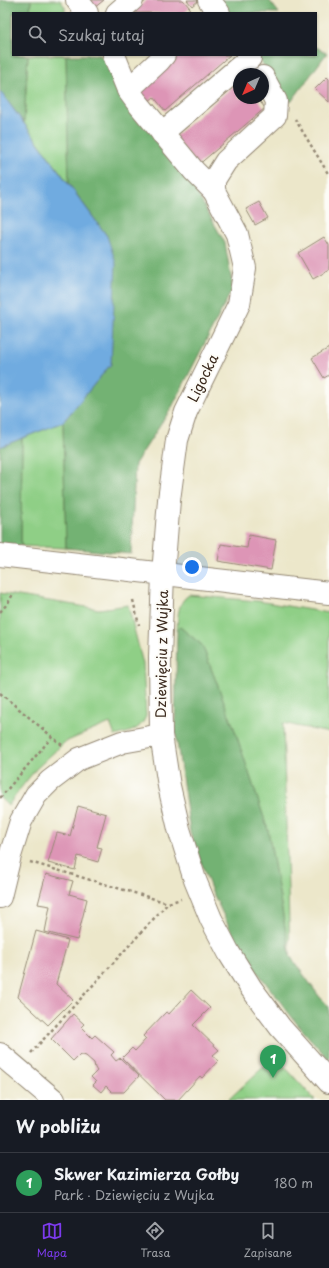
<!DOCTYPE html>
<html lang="pl">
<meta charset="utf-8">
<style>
body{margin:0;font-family:"Playpen Sans",sans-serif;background:#242831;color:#f1f3f6}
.compass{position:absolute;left:233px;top:68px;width:36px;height:36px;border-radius:50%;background:#171b24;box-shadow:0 1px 3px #0004;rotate:224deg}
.you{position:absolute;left:192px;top:567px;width:14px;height:14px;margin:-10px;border:3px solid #fff;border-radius:50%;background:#1a73e8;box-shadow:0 0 0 6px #1a73e833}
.badge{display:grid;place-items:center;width:26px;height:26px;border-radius:50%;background:#7c3aed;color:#fff;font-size:13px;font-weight:700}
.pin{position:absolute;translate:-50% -33px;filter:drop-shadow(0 1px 2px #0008)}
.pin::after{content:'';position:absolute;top:21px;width:14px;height:12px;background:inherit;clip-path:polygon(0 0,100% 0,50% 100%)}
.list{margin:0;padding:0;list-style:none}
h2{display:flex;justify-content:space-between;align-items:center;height:52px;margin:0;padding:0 16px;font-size:17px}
h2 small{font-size:13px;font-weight:400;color:#9ea1a6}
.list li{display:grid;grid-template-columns:26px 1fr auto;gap:12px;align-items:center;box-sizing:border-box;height:60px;padding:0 16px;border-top:1px solid #363941}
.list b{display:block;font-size:15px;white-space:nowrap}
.list p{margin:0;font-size:13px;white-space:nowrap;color:#9ea1a6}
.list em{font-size:13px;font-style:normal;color:#9ea1a6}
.icon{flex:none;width:22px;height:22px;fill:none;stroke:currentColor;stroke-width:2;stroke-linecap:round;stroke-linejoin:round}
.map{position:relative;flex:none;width:329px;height:1100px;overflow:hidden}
.search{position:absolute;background:#171b24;box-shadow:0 1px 3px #0004;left:12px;right:12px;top:12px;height:44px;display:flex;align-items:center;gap:10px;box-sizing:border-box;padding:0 14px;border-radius:0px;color:#9ea1a6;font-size:15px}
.sheet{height:112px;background:#171b24}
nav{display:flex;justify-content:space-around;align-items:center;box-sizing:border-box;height:56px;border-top:1px solid #363941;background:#171b24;font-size:11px;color:#9ea1a6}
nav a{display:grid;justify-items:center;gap:2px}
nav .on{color:#7c3aed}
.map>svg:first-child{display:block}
.green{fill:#8fcf86;stroke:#657c52}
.forest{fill:#73b273;stroke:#576e48}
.water{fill:#6fabe0;stroke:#556a7f}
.building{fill:#dd95b6}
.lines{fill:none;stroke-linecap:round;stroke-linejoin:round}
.minor-casing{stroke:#948874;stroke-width:24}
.path{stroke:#948874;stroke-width:2.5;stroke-dasharray:3 3;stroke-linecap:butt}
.minor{stroke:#fff;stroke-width:22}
.labels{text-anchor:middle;stroke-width:4;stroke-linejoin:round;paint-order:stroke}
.street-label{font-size:14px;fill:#3b2a1e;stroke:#fdfcf7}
</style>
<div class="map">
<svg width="329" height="1100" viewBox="0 0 329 1100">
<rect width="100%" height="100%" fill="#fdfcf7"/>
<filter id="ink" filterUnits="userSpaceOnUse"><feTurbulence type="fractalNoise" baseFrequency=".025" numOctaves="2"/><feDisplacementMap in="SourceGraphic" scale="8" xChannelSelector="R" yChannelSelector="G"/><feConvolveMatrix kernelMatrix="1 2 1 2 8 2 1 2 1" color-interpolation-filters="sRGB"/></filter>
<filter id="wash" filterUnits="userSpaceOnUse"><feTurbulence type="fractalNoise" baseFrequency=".012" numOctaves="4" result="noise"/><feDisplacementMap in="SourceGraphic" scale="16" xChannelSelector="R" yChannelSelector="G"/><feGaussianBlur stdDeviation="0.9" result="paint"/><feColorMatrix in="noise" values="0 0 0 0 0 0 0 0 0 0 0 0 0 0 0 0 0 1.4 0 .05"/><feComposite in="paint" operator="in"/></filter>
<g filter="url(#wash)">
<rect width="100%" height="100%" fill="#ece7ca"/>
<g class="green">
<polygon points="31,0 60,0 65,7 65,13 30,13"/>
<polygon points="28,55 66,55 69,184 24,123"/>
<polygon points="63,422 66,548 21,546 22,438"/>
<path d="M0,593l99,16 29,-4 15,59 3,52c-6,15 -17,16 -31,20l-5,-13 -45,19 -29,27 -16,20 -12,17 -8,-8z"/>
<path d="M189,595l69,6 71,12v120l-46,-10 7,233 -22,-126 -35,-105 -31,-80 -22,-18 -3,3c1,-12 0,-28 12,-35z"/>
<polygon points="275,1056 315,1100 228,1100"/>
</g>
<g class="forest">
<polygon points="0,0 31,0 30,13 13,13 13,55 28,55 24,123 0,91"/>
<polygon points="216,0 269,0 279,13 226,13"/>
<polygon points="316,47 327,53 291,102 256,55 316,55"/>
<polygon points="66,55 100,55 188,177 225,243 233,288 172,407 135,464 131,554 66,548 63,422 111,364 107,236 69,184"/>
<polygon points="22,438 21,546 0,543 0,447"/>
<polygon points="180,627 202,645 233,725 268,830 290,956 319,996 329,1007 329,1060 298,1025 252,965 232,933 211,889 190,832 175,728 177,630"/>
</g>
<polygon class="water" points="0,91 107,236 116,263 111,364 63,422 0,447"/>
<g id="blocks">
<g class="building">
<polygon points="88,0 104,0 94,8"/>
<polygon points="147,0 183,0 190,8 184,13 131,13"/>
<polygon points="187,0 199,0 192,6"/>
<polygon points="176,55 230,55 165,111 154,97 143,106 132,93"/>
<polygon points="327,77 329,79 329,102 315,89"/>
<polygon points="239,81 239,98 257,98 265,108 197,166 174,137"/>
<polygon points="259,202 268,218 255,225 246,209"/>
<polygon points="324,237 329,245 329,270 313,279 298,253"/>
<polygon points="329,348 329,375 324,378 312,358"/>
<polygon points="249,535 276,540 271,570 218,561 221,544 247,548"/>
<polygon points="78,806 106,814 97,847 102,848 98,862 78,856 75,870 48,863 57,833 70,836"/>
<polygon points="46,874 73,881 69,894 87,899 77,940 45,932 50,906 38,904"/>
<polygon points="36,931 68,940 56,984 73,1000 48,1025 18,997"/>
<polygon points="191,990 210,1008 193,1025 219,1050 213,1055 218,1061 202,1078 200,1076 178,1100 165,1100 122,1058 132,1048 135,1051 146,1039 143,1036 166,1012 169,1014"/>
<polygon points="73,1014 84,1024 81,1027 92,1038 95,1035 114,1052 111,1055 116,1061 120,1058 139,1076 124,1092 112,1092 106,1086 101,1092 93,1085 96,1082 91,1077 97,1071 95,1068 94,1063 86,1056 80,1054 73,1061 51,1039"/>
</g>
</g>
</g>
<g filter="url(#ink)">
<use href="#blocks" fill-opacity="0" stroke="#948874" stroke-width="1"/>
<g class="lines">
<defs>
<g id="minor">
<polyline points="77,0 87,13"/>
<polyline points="209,0 219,13"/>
<polyline points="117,13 132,0"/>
<polyline points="114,55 128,90 136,101 194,171 214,191 237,234 245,268 239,304 186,412 177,440 169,500 163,574 160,657 161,735 169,786 179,829 195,880 211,919 229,953 251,988 280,1027 329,1082"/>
<polyline points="128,90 159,61 164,55"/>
<polyline points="162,133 250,58"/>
<polyline points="214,191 214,180 226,161 275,116 276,101 263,77"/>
<polyline points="0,555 329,593"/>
<polyline points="0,897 10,856 21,821 36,795 50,781 79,759 122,742 161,735"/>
<polyline points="0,1054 54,1100"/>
</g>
</defs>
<use href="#minor" class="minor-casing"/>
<g class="path">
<polyline points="295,119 329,175"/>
<polyline points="133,600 139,625"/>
<polyline points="0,612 8,603 13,594"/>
<polyline points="0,693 62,745"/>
<polyline points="0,798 52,737"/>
<polyline points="30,862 168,903"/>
<polyline points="31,1053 168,903 181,899"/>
</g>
<use href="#minor" class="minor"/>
</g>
</g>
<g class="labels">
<g class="street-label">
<text transform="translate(203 378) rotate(-64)" y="5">Ligocka</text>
<text transform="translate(162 654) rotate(-89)" y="5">Dziewięciu z Wujka</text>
</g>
</g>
</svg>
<svg class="compass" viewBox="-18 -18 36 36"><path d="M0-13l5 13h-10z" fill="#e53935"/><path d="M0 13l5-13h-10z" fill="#9ea1a6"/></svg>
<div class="you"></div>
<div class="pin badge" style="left:273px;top:1078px;background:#2e9e5b">1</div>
<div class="search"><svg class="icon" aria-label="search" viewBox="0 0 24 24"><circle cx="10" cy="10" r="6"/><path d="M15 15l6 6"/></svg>Szukaj tutaj</div>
</div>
<section class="sheet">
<h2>W pobliżu<small></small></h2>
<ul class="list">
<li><span class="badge" style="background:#2e9e5b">1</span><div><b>Skwer Kazimierza Gołby</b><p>Park · Dziewięciu z Wujka</p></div><em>180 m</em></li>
</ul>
</section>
<nav>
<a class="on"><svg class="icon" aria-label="map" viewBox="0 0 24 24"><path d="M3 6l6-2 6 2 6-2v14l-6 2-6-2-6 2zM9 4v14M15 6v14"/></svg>Mapa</a>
<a><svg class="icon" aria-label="directions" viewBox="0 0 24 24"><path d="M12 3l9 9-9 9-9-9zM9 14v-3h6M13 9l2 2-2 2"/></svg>Trasa</a>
<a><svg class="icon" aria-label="saved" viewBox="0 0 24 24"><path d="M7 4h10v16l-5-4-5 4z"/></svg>Zapisane</a>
</nav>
